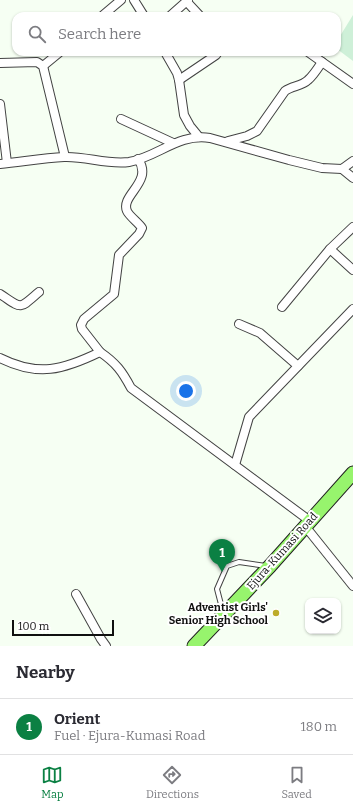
<!DOCTYPE html>
<meta charset="utf-8">
<style>
body{margin:0;font-family:Bitter,serif;background:#f2f2f3;color:#2b2b33}
.controls{position:absolute;right:12px;bottom:12px;display:grid;overflow:hidden;border-radius:8px;box-shadow:0 1px 3px #0004}
.controls button{width:36px;height:36px;display:grid;place-items:center;padding:0;border:0;border-bottom:1px solid #e1e1e2;background:#fff;color:#2b2b33;font:20px sans-serif}
.scale{position:absolute;left:12px;bottom:10px;width:102px;box-sizing:border-box;padding-left:4px;border:2px solid #101010;border-top:0;font-size:11px;line-height:14px;white-space:nowrap;color:#101010;-webkit-text-stroke:3px #fff;paint-order:stroke}
.you{position:absolute;left:186px;top:391px;width:14px;height:14px;margin:-10px;border:3px solid #fff;border-radius:50%;background:#1a73e8;box-shadow:0 0 0 6px #1a73e833}
.badge{display:grid;place-items:center;width:26px;height:26px;border-radius:50%;background:#0b8043;color:#fff;font-size:13px;font-weight:700}
.pin{position:absolute;translate:-50% -33px;filter:drop-shadow(0 1px 2px #0008)}
.pin::after{content:'';position:absolute;top:21px;width:14px;height:12px;background:inherit;clip-path:polygon(0 0,100% 0,50% 100%)}
.list{margin:0;padding:0;list-style:none}
h2{display:flex;justify-content:space-between;align-items:center;height:52px;margin:0;padding:0 16px;font-size:17px}
h2 small{font-size:13px;font-weight:400;color:#7c7c81}
.list li{display:grid;grid-template-columns:26px 1fr auto;gap:12px;align-items:center;box-sizing:border-box;height:56px;padding:0 16px;border-top:1px solid #e1e1e2}
.list b{display:block;font-size:15px;white-space:nowrap}
.list p{margin:0;font-size:13px;white-space:nowrap;color:#7c7c81}
.list em{font-size:13px;font-style:normal;color:#7c7c81}
.icon{flex:none;width:22px;height:22px;fill:none;stroke:currentColor;stroke-width:2;stroke-linecap:round;stroke-linejoin:round}
.map{position:relative;flex:none;width:353px;height:646px;overflow:hidden}
.search{position:absolute;background:#fff;box-shadow:0 1px 3px #0004;left:12px;right:12px;top:12px;height:44px;display:flex;align-items:center;gap:10px;box-sizing:border-box;padding:0 14px;border-radius:12px;color:#7c7c81;font-size:15px}
.sheet{height:108px;background:#fff}
nav{display:flex;justify-content:space-around;align-items:center;box-sizing:border-box;height:56px;border-top:1px solid #e1e1e2;background:#fff;font-size:11px;color:#7c7c81}
nav a{display:grid;justify-items:center;gap:2px}
nav .on{color:#0b8043}
.map>svg:first-child{display:block}
.pitch{fill:#cef0d8}
.lines{fill:none;stroke-linecap:round;stroke-linejoin:round}
.service-casing{stroke:#434343;stroke-width:6}
.minor-casing{stroke:#434343;stroke-width:10}
.primary-casing{stroke:#212121;stroke-width:15}
.service{stroke:#fff;stroke-width:4}
.minor{stroke:#fff;stroke-width:8}
.primary{stroke:#97f46d;stroke-width:13}
.poi-dot{fill:#bdac2a;stroke:#fff;stroke-width:1.5}
.labels{text-anchor:middle;stroke-width:4;stroke-linejoin:round;paint-order:stroke}
.street-label{font-size:11px;fill:#101010;stroke:#fff}
.poi-label{font-size:11px;font-weight:bold;fill:#101010;stroke:#fff;text-anchor:end}
</style>
<div class="map">
<svg width="353" height="646" viewBox="0 0 353 646">
<rect width="100%" height="100%" fill="#f6fff3"/>
<polygon class="pitch" points="353,15 353,61 337,49 337,41"/>
<g class="lines">
<defs>
<polyline id="service" points="223,612 217,589 227,566 239,562 266,566"/>
<g id="minor">
<polyline points="134,0 144,16"/>
<polyline points="187,2 200,16"/>
<polyline points="102,16 121,0"/>
<polyline points="170,16 188,0"/>
<polyline points="165,52 177,73 179,80 184,115 190,126 199,137"/>
<polyline points="308,52 353,84"/>
<polyline points="0,63 37,62 43,66 65,157"/>
<polyline points="43,66 60,52"/>
<polyline points="179,80 216,55 218,52"/>
<polyline points="0,104 7,163"/>
<polyline points="121,119 173,143"/>
<path d="M228,141l19,-5 10,-5 28,-40c7,-5 17,-5 23,-11 5,-4 10,-12 14,-18"/>
<path d="M0,164c21,-2 43,-6 64,-7 22,-1 43,8 65,5 29,-5 49,-29 81,-24l79,22 33,8 20,1 11,-8"/>
<polyline points="342,169 353,178"/>
<polyline points="330,249 353,270"/>
<path d="M0,294c23,15 18,16 39,-2"/>
<polyline points="282,307 330,249 353,227"/>
<polyline points="239,324 260,333 298,366"/>
<path d="M100,352l-18,-23 -1,-4 3,-6 30,-25 5,-39 20,-21 3,-6c-3,-5 -13,-12 -15,-17 -7,-16 27,-29 11,-52"/>
<path d="M0,358c38,19 63,12 100,-6 16,11 22,19 31,36l179,133"/>
<polyline points="235,465 249,417 353,309"/>
<polyline points="305,526 353,586"/>
<polyline points="76,594 101,639 106,646"/>
</g>
<polyline id="primary" points="194,646 270,566 353,473"/>
</defs>
<use href="#service" class="service-casing"/>
<use href="#minor" class="minor-casing"/>
<use href="#primary" class="primary-casing"/>
<use href="#service" class="service"/>
<use href="#minor" class="minor"/>
<use href="#primary" class="primary"/>
</g>
<circle class="poi-dot" cx="276" cy="613" r="4"/>
<g class="labels">
<g class="street-label">
<text transform="translate(282 551) rotate(-48)" y="4">Ejura-Kumasi Road</text>
</g>
<g class="poi-label">
<text x="268" y="611">Adventist Girls'<tspan x="268" dy="13">Senior High School</tspan></text>
</g>
</g>
</svg>
<div class="controls">
<button><svg class="icon" aria-label="layers" viewBox="0 0 24 24"><path d="M12 4l9 5-9 5-9-5zM3 14l9 5 9-5"/></svg></button>
</div>
<div class="scale">100 m</div>
<div class="you"></div>
<div class="pin badge" style="left:222px;top:572px">1</div>
<div class="search"><svg class="icon" aria-label="search" viewBox="0 0 24 24"><circle cx="10" cy="10" r="6"/><path d="M15 15l6 6"/></svg>Search here</div>
</div>
<section class="sheet">
<h2>Nearby<small></small></h2>
<ul class="list">
<li><span class="badge">1</span><div><b>Orient</b><p>Fuel · Ejura-Kumasi Road</p></div><em>180 m</em></li>
</ul>
</section>
<nav>
<a class="on"><svg class="icon" aria-label="map" viewBox="0 0 24 24"><path d="M3 6l6-2 6 2 6-2v14l-6 2-6-2-6 2zM9 4v14M15 6v14"/></svg>Map</a>
<a><svg class="icon" aria-label="directions" viewBox="0 0 24 24"><path d="M12 3l9 9-9 9-9-9zM9 14v-3h6M13 9l2 2-2 2"/></svg>Directions</a>
<a><svg class="icon" aria-label="saved" viewBox="0 0 24 24"><path d="M7 4h10v16l-5-4-5 4z"/></svg>Saved</a>
</nav>
